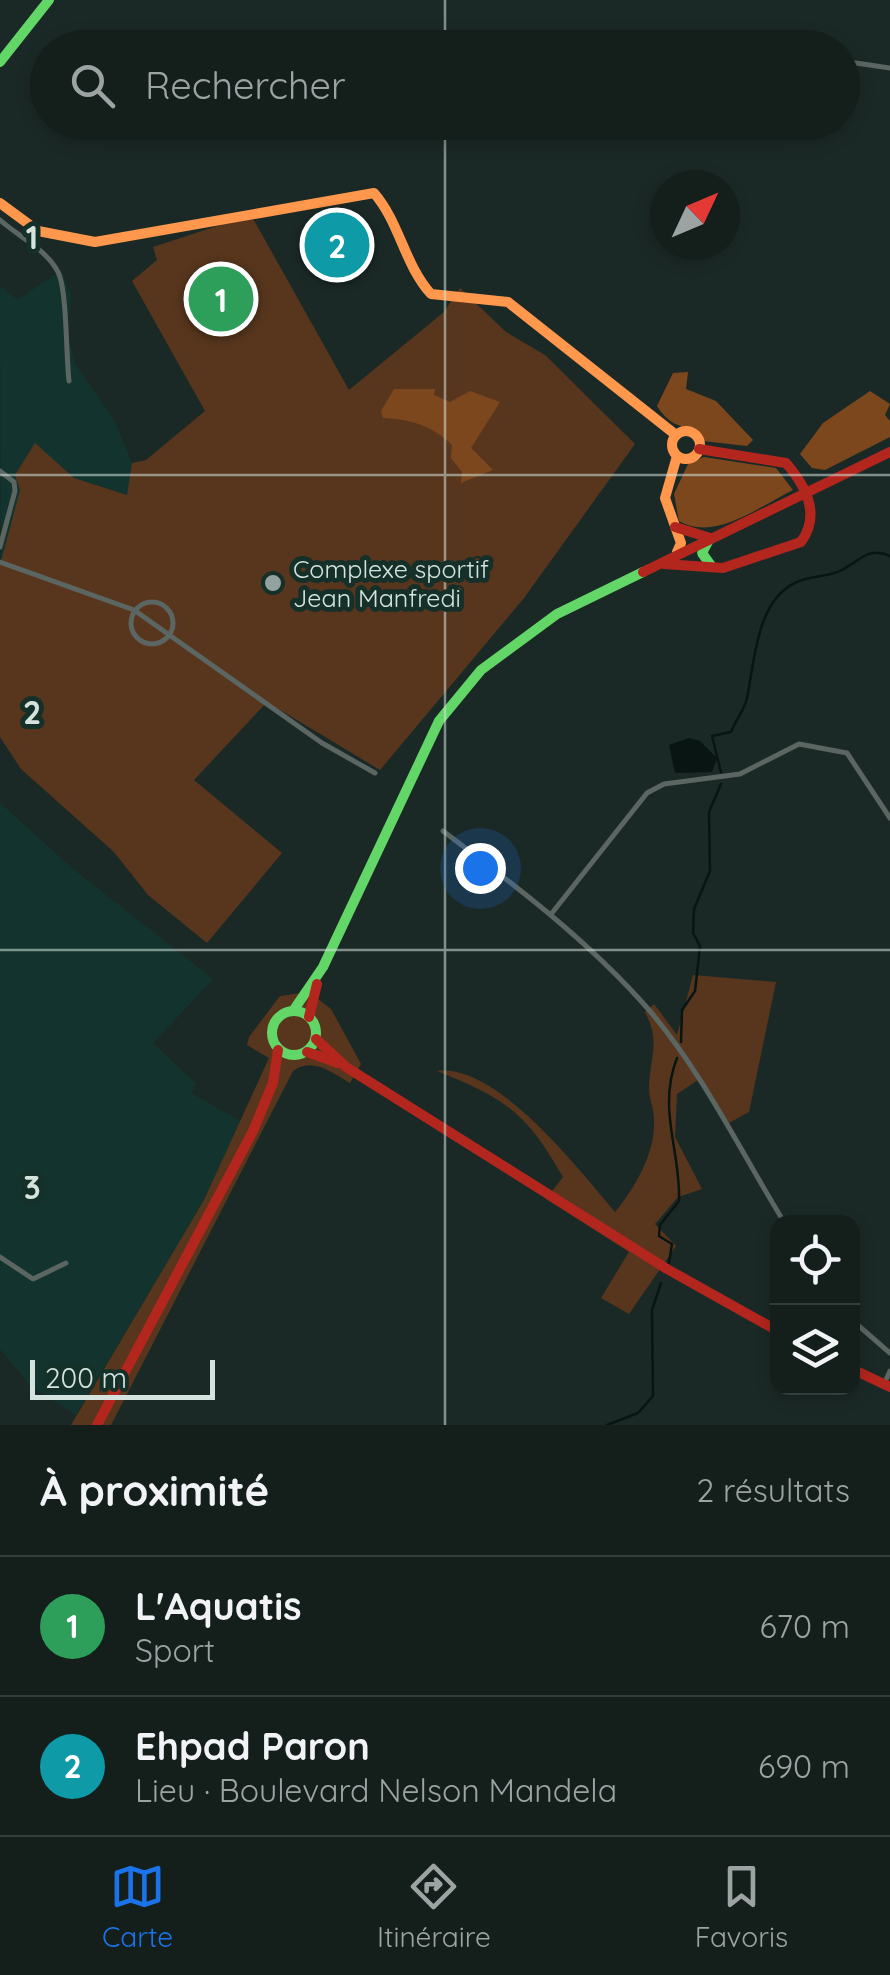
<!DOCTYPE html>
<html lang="fr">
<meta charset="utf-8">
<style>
body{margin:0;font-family:Quicksand,sans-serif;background:#212c29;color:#f1f3f6}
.controls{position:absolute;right:30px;bottom:30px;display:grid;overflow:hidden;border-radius:20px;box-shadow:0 5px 15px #0003}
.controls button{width:90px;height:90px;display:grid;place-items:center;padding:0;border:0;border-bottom:2px solid #333d3b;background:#141f1c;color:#f1f3f6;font:50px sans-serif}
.compass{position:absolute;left:650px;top:170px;width:90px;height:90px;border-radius:50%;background:#141f1c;box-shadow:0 5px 15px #0003;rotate:46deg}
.scale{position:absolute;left:30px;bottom:25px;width:185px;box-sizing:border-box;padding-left:10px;border:5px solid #d4e3de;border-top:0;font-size:28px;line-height:35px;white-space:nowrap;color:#d4e3de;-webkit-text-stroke:8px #152f29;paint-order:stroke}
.you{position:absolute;left:480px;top:868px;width:35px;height:35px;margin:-25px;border:8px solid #fff;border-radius:50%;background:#1a73e8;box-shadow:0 0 0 15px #1a73e833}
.badge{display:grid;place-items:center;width:65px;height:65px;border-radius:50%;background:#1a73e8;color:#fff;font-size:32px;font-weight:700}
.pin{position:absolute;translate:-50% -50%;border:5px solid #fff;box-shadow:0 2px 10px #0006}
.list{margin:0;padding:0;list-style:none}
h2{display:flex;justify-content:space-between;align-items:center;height:130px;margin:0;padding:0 40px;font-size:42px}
h2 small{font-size:32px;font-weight:400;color:#9da2a3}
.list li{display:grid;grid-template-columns:65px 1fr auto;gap:30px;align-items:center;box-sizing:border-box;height:140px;padding:0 40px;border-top:2px solid #333d3b}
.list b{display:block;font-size:38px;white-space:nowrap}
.list p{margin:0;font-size:32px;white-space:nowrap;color:#9da2a3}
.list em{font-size:32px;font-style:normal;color:#9da2a3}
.icon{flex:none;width:55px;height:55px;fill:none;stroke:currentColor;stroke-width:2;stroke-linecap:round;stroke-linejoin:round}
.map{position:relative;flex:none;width:890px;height:1425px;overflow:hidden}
.search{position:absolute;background:#141f1c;box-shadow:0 5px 15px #0003;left:30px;right:30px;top:30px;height:110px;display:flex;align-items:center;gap:25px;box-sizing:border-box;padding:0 35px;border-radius:55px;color:#9da2a3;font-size:38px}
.sheet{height:410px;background:#141f1c}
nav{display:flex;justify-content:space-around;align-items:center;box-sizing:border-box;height:140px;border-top:2px solid #333d3b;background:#141f1c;font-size:28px;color:#9da2a3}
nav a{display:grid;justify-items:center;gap:5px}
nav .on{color:#1a73e8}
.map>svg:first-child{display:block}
.built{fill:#13342e}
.green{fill:#58361d}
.forest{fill:#7d471e}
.water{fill:#081512}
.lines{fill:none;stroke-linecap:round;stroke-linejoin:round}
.stream{stroke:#081512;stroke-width:2.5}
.street{stroke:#5b6562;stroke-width:5}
.fast{stroke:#63d668;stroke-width:10}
.slow{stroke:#ff974d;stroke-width:10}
.jam{stroke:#b3261e;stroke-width:10}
.grid{fill:none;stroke:#d4e3de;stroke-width:2.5;stroke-opacity:0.55}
.poi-dot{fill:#93a29e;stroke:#152f29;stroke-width:4}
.labels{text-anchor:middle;stroke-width:10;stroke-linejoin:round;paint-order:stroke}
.poi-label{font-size:25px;fill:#d4e3de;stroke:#152f29;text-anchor:start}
.grid-label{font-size:32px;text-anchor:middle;font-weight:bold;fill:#d4e3de;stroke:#152f29;stroke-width:10;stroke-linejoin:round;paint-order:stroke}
</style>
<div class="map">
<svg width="890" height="1425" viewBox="0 0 890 1425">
<rect width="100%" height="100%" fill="#1b2926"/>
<g class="built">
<polygon points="61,271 71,295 67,333 75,364 114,420 132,463 128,495 74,478 35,444 1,565 0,286 17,300"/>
<polygon points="0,803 73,869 213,979 153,1043 196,1084 191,1093 240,1121 204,1200 76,1415 31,1386 0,1349"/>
</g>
<g class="green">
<polygon points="251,215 349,390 444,312 460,288 506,332 545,355 635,444 524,598 380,770 267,702 194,780 282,853 207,943 148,895 114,852 21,769 0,737 0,565 20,490 15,475 35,443 74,478 127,495 132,463 146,460 205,411 132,281 157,260 153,247"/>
<path d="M693,975l83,7 -27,130 -20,11 -28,-45 -24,16 -2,43 27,52 -24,8 -23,27 21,22 -47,68 -28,-16 28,-46 -83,-53 17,-22c-37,-65 -57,-78 -126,-106 60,-8 142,99 178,141 20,-24 41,-60 39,-93 0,-10 -5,-21 -5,-31 1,-33 12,-45 -4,-76l9,-8 23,31z"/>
<path d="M309,992l22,17 30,55 -11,19c-19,-11 -37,-26 -57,-12l-182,354h-40l133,-225 65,-142 -22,-13 2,-8 31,-41z"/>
</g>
<g class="forest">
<path d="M688,372l-2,17 30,12 37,39 -6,6 -44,-5 -10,-12c-18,-3 -26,-8 -36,-23l16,-33z"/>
<path d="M394,389h41l-1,6 16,7 20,-11 30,11 -29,46 22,22 -32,13 1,-11 -11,-14 1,-13c-19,-19 -42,-26 -69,-27l-2,-7z"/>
<polygon points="870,391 890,404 885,415 890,421 890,437 825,470 812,468 800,454 823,423"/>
<path d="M704,457l72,11 17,22c-33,16 -78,52 -114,31l-5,-27 14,-30z"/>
</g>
<polygon class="water" points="689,738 700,741 717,758 712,772 675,773 669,745"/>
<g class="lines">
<g class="stream">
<path d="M721,772l-9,-36 19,-4c5,-13 13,-21 16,-34 8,-38 9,-98 50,-116 14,-7 30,-4 45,-12 17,-9 27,-24 48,-14"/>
<polyline points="681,1042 682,1010 695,991 700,946 693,933 694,909 710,871 709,812 721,784"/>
<path d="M669,1263l3,-19 -13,-8 1,-11 19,-24c2,-50 -22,-92 -2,-143"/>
<polyline points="607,1425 638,1413 653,1396 652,1310 661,1283"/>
</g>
<g class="street">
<polyline points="679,48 704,40 756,48"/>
<polyline points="842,61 890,68"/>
<path d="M0,220c18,16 47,30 58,52 9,17 8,84 11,109"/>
<polyline points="0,471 14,482 15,491 0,547"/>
<polyline points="0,562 134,610 322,743 375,773"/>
<circle cx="152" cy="623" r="21"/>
<path d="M443,831c73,55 146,110 206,179 54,63 92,142 135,212"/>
<polyline points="552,913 647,793 664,784 740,774 799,744 847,753 890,818"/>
<polyline points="0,1257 33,1279 66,1263"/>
<polyline points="852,1320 890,1353"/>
<polyline points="884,1384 890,1371"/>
</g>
<g class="fast">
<polyline points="0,62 49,0"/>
<polyline points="709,540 702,553 712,567"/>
<circle cx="294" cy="1033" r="22"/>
<polyline points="293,1011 323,967 439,721 481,670 557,614 643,572"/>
</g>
<g class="slow">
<path d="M0,203l38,28 57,11 279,-49c26,30 30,71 57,101l77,8 168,133"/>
<circle cx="686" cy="445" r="14"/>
<polyline points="677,456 665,498 681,543 677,552"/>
</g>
<g class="jam">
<polyline points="675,527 710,538"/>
<path d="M664,564l59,4 78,-26c20,-27 5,-56 -15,-79l-87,-14"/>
<polyline points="643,572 890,452"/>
<polyline points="309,1017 317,984"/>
<polyline points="316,1039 346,1067 667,1269 778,1331"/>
<polyline points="307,1052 338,1063"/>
<polyline points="852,1369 890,1387"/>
<polyline points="97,1425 253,1131 273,1083 278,1050"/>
</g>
</g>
<path class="grid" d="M445,0v48M445,122v1303M0,475h890M0,950h890"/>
<circle class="poi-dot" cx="273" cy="583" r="10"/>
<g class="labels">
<g class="poi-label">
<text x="293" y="578">Complexe sportif<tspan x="293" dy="29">Jean Manfredi</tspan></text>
</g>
</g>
<g class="grid-label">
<text x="32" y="249">1</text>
<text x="32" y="724">2</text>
<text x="32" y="1199">3</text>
</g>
</svg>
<div class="controls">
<button><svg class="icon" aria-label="locate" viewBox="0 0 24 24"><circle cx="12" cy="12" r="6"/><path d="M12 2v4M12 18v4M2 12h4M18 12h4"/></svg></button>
<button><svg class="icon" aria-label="layers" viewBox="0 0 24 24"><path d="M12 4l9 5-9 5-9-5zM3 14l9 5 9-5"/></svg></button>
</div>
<svg class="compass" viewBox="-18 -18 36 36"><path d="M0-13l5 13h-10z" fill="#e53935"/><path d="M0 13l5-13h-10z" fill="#9da2a3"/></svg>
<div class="scale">200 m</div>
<div class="you"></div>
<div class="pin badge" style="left:221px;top:299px;background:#2e9e5b">1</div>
<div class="pin badge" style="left:337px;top:245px;background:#0f9aa8">2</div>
<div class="search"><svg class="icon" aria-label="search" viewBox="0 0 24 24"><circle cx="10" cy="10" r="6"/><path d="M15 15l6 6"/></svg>Rechercher</div>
</div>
<section class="sheet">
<h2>À proximité<small>2 résultats</small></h2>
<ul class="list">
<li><span class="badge" style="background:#2e9e5b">1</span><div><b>L'Aquatis</b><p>Sport</p></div><em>670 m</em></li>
<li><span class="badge" style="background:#0f9aa8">2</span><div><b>Ehpad Paron</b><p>Lieu · Boulevard Nelson Mandela</p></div><em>690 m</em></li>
</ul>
</section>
<nav>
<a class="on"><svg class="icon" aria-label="map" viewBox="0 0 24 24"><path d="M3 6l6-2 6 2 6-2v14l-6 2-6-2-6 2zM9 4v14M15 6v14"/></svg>Carte</a>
<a><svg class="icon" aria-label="directions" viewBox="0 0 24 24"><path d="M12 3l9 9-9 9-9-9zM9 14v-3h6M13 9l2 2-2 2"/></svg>Itinéraire</a>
<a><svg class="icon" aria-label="saved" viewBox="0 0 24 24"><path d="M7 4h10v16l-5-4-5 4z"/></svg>Favoris</a>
</nav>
